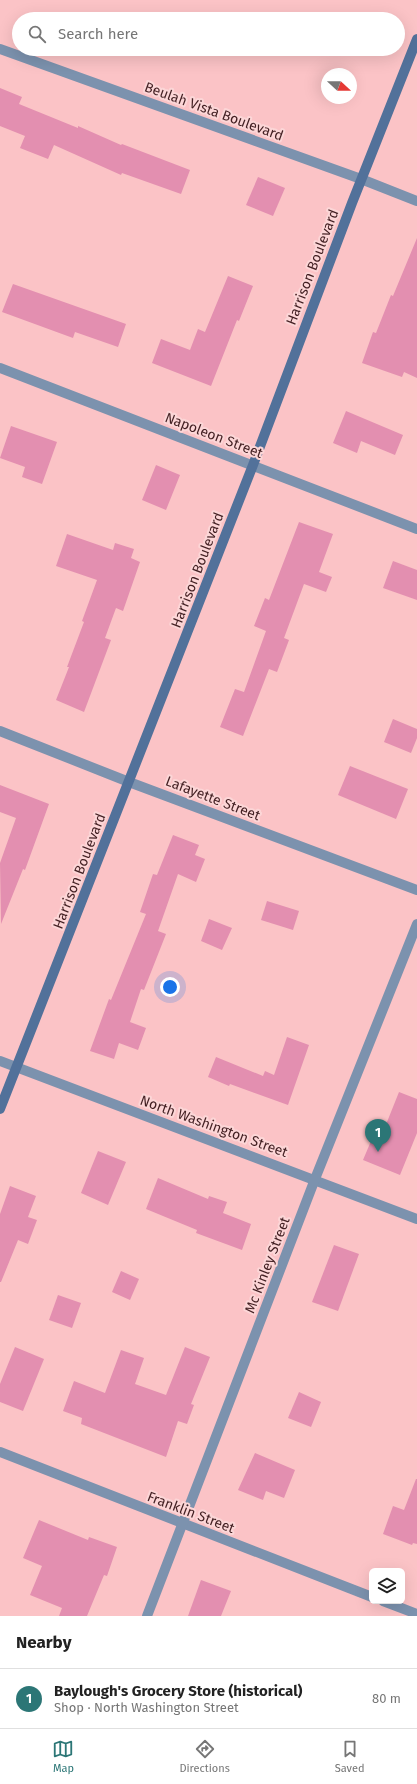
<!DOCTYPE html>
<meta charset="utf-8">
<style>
body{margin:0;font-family:"Fira Sans",sans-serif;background:#f2f2f2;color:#222}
.controls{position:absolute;right:12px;bottom:12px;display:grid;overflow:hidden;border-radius:6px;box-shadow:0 4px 16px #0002}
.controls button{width:36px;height:36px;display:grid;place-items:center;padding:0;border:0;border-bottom:1px solid #e0e0e0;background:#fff;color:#222;font:20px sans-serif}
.compass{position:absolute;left:321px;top:68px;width:36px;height:36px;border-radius:50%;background:#fff;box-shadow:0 4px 16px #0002;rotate:111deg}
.you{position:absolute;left:170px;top:987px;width:14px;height:14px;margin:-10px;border:3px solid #fff;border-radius:50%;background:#1a73e8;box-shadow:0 0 0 6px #1a73e833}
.badge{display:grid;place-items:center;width:26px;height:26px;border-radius:50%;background:#2c7676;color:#fff;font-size:13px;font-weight:700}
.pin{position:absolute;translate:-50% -33px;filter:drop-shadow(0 1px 2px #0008)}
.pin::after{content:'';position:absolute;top:21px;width:14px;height:12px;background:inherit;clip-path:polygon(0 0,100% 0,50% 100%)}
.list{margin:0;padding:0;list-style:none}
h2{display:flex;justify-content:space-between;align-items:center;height:52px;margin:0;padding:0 16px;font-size:17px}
h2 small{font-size:13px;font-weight:400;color:#767676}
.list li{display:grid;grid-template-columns:26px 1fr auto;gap:12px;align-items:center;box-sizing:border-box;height:60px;padding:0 16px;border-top:1px solid #e0e0e0}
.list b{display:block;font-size:15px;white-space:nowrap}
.list p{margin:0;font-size:13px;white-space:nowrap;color:#767676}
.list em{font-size:13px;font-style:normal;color:#767676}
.icon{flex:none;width:22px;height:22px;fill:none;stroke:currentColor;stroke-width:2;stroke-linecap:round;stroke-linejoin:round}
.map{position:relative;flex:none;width:417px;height:1616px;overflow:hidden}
.search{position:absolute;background:#fff;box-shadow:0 4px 16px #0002;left:12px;right:12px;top:12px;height:44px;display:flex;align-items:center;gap:10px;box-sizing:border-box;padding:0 14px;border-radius:22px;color:#767676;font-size:15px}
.sheet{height:112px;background:#fff}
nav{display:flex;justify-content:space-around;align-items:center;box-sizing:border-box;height:56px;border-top:1px solid #e0e0e0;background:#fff;font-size:11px;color:#767676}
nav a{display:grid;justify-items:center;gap:2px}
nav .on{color:#2c7676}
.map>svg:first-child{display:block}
.building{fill:#e38fb0}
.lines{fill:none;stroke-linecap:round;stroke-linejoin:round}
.street{stroke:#7c92ae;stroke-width:10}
.secondary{stroke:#52719a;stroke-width:10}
.labels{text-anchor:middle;stroke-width:4;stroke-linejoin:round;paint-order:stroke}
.street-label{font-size:14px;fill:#421f22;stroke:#fcd6d7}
</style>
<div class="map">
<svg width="417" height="1616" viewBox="0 0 417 1616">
<rect width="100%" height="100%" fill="#fbc3c6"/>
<g class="building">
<polygon points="0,88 22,97 19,104 78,128 78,126 121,145 122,144 190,170 181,194 122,173 121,175 54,145 48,159 20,148 25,136 0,126"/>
<polygon points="258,177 285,188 273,216 246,205"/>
<polygon points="417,238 417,378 404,372 402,377 362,363 373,332 376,333 391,295 393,296"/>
<polygon points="228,276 253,286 239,321 237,320 211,386 152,363 161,339 190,350 198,329 205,332"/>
<polygon points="13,284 126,324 118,347 75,332 73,338 2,312"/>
<polygon points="346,411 403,435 395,455 361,441 357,453 333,443"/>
<polygon points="11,426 57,442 42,484 22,477 25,467 0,458"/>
<polygon points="156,465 180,475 166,510 142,500"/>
<polygon points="299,522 333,534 319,572 332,577 326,592 304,584 284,638 289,640 277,672 269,669 243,736 220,727 235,689 244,692 266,631 254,626 265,598 269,600"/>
<polygon points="67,534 113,550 115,543 134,549 131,558 140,562 123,611 116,608 105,638 111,640 84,712 56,700 69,667 67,667 84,622 82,621 97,580 56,566"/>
<polygon points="393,561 417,570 417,600 383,588"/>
<polygon points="393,719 417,729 417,738 411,753 384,742"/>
<polygon points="350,766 408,789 396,819 338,795"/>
<polygon points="0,785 49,804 25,870 23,869 1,924 0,863 16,818 0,812"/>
<polygon points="173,835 199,845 195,855 205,859 196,882 178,874 158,931 166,934 144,990 141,989 130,1022 146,1028 138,1050 119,1043 114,1059 90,1051 109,999 111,1000 146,914 140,912 153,874 157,875"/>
<polygon points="267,901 299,911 293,930 261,920"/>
<polygon points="209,919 232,928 222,950 201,941"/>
<polygon points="287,1037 309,1045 288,1105 230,1084 229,1086 208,1077 216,1057 263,1076 265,1071 274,1075"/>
<polygon points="399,1092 417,1099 417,1133 400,1175 363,1160 374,1134 381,1137"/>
<polygon points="98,1151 126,1162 108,1205 81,1193"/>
<polygon points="158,1178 208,1199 209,1196 227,1202 223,1213 251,1224 242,1250 196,1233 197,1230 146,1209"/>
<polygon points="10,1186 36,1196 28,1217 37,1220 28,1244 18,1240 1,1282 0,1282 0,1214"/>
<polygon points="334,1245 359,1254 338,1311 312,1302"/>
<polygon points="121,1271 139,1279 130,1300 112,1292"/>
<polygon points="58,1295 81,1303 72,1328 49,1320"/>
<polygon points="15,1347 44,1359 23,1411 0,1402 0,1384"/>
<polygon points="185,1347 210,1357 191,1404 194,1405 187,1424 178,1421 166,1457 81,1424 82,1418 63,1411 74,1381 105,1393 121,1350 144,1358 135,1384 166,1395"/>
<polygon points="299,1392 321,1402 311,1427 288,1418"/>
<polygon points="255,1453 295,1470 284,1498 266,1491 263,1500 238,1490"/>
<polygon points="416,1479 417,1479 417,1544 413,1543 412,1545 383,1534 393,1506 404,1510"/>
<polygon points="39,1520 88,1540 89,1537 117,1547 107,1576 104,1575 87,1616 59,1616 62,1608 30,1595 42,1566 23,1558"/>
<polygon points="201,1580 231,1591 221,1616 188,1616"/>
</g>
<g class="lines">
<g class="street">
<polyline points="0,49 361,179 417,201"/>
<polyline points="0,368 417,529"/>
<polyline points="0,731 129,782 417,890"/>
<polyline points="0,1061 417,1219"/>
<polyline points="0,1452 372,1597"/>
<polyline points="383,1601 417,1614"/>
<polyline points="147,1616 315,1179 417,924"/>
</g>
<polyline class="secondary" points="0,1109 253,465 352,203 417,39"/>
</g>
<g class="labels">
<g class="street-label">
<text transform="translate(214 111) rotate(20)" y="5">Beulah Vista Boulevard</text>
<text transform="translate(312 267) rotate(-69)" y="5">Harrison Boulevard</text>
<text transform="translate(214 435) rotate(21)" y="5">Napoleon Street</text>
<text transform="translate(197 570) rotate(-69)" y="5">Harrison Boulevard</text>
<text transform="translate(213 798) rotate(21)" y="5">Lafayette Street</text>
<text transform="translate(79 871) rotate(-69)" y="5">Harrison Boulevard</text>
<text transform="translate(214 1126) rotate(20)" y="5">North Washington Street</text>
<text transform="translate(267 1265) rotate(-69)" y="5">Mc Kinley Street</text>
<text transform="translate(191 1512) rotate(21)" y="5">Franklin Street</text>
</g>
</g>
</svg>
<div class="controls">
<button><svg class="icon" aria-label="layers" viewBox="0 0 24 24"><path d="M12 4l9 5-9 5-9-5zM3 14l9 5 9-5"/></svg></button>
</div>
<svg class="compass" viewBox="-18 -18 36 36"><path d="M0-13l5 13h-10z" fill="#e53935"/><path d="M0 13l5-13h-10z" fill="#767676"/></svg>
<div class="you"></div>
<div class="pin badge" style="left:378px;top:1152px">1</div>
<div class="search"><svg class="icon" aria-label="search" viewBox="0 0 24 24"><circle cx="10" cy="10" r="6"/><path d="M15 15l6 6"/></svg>Search here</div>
</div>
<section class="sheet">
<h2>Nearby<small></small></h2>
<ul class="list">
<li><span class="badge">1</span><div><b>Baylough's Grocery Store (historical)</b><p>Shop · North Washington Street</p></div><em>80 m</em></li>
</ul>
</section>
<nav>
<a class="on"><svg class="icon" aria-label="map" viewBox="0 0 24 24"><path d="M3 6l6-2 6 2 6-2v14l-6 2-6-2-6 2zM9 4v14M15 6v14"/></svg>Map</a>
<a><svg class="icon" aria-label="directions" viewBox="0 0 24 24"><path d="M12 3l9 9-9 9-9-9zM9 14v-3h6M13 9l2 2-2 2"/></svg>Directions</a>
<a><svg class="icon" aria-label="saved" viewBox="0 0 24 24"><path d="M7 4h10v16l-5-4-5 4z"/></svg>Saved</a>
</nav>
